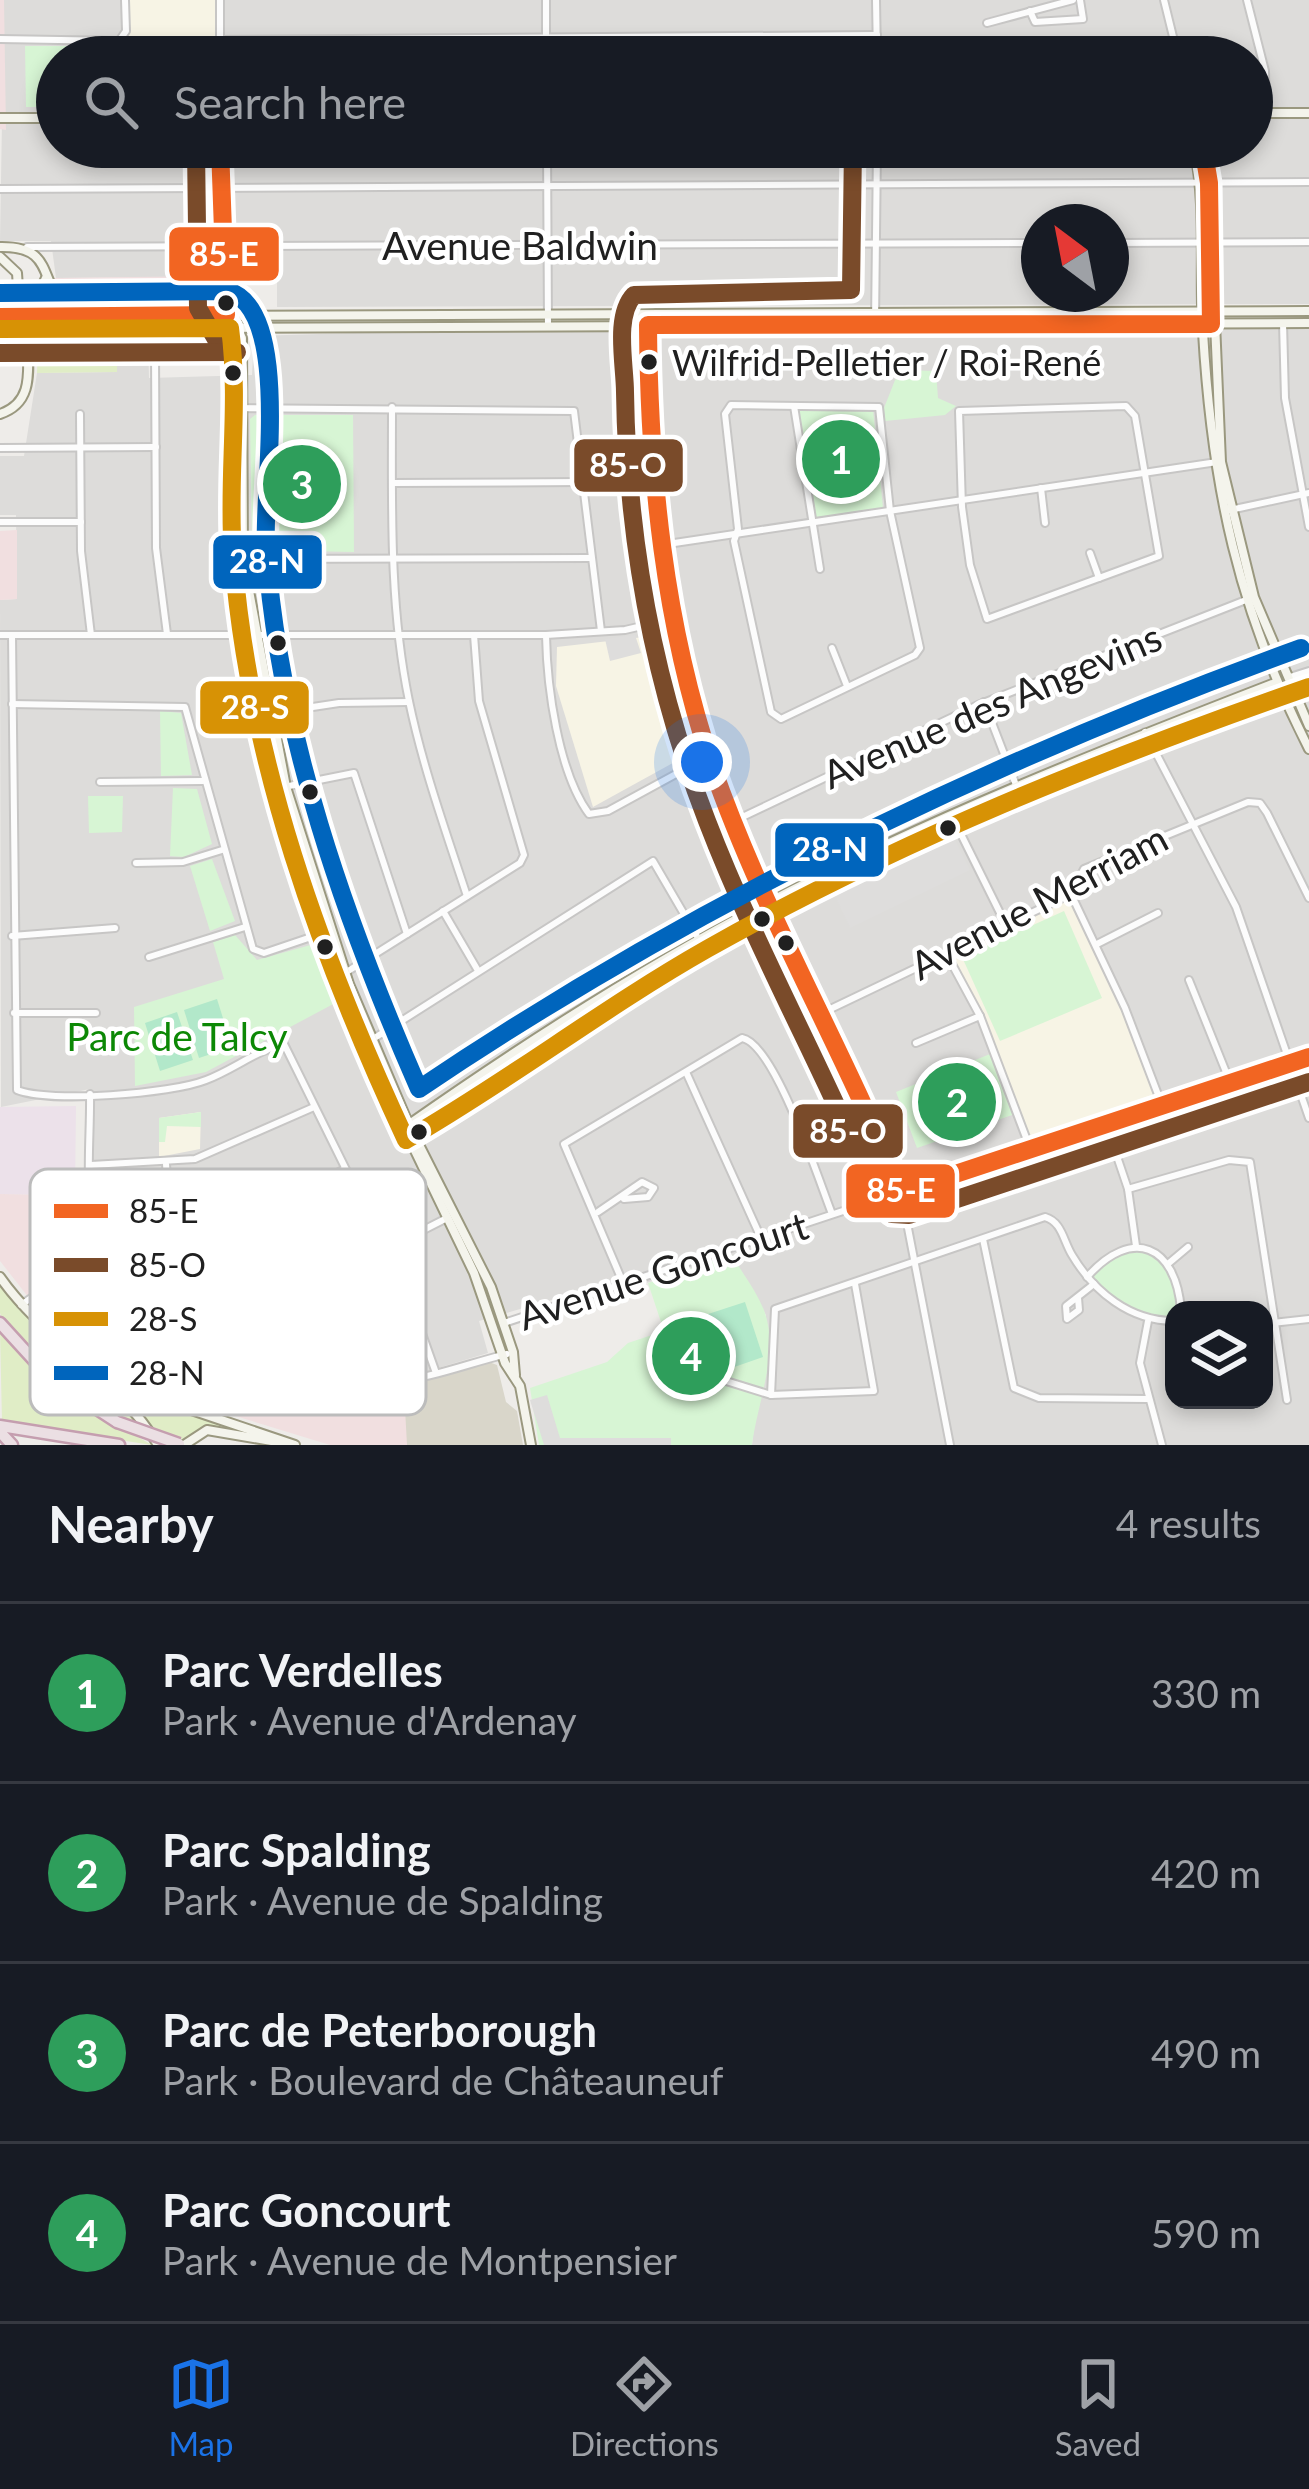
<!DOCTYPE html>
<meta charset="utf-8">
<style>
body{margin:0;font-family:Lato,sans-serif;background:#20242c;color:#f1f3f6}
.controls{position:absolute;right:36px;bottom:36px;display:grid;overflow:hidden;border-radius:24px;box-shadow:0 6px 18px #0003}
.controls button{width:108px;height:108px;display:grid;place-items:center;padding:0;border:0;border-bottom:3px solid #363941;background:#171b24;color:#f1f3f6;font:60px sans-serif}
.compass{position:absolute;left:1021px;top:204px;width:108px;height:108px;border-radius:50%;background:#171b24;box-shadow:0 6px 18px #0003;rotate:328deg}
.you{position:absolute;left:702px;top:762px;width:42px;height:42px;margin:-30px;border:9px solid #fff;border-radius:50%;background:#1a73e8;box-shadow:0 0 0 18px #1a73e833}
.badge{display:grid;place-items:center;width:78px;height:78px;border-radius:50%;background:#1a73e8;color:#fff;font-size:39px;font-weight:700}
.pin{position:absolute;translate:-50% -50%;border:6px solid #fff;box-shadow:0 3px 12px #0006}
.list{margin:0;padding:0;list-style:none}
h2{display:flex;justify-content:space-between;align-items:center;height:156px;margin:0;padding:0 48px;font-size:51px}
h2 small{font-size:39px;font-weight:400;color:#9ea1a6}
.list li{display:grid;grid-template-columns:78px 1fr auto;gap:36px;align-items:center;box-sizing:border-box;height:180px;padding:0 48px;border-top:3px solid #363941}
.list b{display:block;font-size:45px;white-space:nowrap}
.list p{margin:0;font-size:39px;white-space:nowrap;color:#9ea1a6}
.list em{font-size:39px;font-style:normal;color:#9ea1a6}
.icon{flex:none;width:66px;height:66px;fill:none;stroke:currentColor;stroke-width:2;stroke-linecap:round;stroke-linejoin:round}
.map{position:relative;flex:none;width:1309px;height:1445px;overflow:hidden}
.search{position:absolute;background:#171b24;box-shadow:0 6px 18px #0003;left:36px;right:36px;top:36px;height:132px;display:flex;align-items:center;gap:30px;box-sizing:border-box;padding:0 42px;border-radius:66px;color:#9ea1a6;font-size:45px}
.sheet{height:876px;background:#171b24}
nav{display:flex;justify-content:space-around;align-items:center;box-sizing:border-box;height:168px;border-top:3px solid #363941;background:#171b24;font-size:33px;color:#9ea1a6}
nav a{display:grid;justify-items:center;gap:6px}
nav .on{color:#1a73e8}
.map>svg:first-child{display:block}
.residential{fill:#dddcda;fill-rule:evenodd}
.commercial{fill:#f1dfe0}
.industrial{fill:#ece1ea}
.education{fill:#f7f4e5}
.construction{fill:#d9d6ca}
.grass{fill:#e0edc6}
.park{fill:#d7f5d4}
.pitch{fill:#b2e8ca}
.parking{fill:#dedddc}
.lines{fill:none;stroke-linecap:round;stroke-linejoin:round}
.street-casing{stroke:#c7c6c5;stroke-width:10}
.secondary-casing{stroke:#9a987f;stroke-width:12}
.highway-casing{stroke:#c59eaf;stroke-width:15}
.street{stroke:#fcfcfc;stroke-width:6}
.secondary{stroke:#f4f4ec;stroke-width:8}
.highway{stroke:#ebdfe3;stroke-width:10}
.highway-bridge-casing{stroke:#c59eaf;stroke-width:15;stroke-linecap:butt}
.highway-bridge{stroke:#ebdfe3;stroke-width:10}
.bus-1-casing{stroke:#fff;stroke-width:27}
.bus-2-casing{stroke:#fff;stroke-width:27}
.bus-3-casing{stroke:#fff;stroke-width:27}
.bus-4-casing{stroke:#fff;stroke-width:27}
.bus-1{stroke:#f26522;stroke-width:18}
.bus-2{stroke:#7a4b2a;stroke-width:18}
.bus-3{stroke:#d79205;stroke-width:18}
.bus-4{stroke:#0065bd;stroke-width:18}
.bus-dot{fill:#202020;stroke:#fff;stroke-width:4.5}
.labels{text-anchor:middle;stroke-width:9;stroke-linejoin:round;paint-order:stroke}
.bus-label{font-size:36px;fill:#202020;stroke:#fff;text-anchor:start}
.street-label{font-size:39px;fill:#202020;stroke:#fff}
.park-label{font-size:39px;fill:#0c8805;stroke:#fff}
.key{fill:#fff;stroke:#bcbcbc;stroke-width:3}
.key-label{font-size:33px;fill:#202020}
.line-badge{stroke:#fff;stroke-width:4.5}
.badge-label{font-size:33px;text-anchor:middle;font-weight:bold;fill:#fff}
</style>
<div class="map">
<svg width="1309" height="1445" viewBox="0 0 1309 1445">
<rect width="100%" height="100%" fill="#eeece9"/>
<g class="residential">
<path d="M4,0h1305v304l-1032,3v-31l-221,2 -5,-37h-51zM57,57h1195v90h-1195zM1039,222h72v72h-72z"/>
<path d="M547,327l762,2v1116h-557l5,-46 7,-13 2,-71 -35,-60 -127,42 -8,-10 -117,34 9,32 -80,24 -41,2 -45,-2 -165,-57 -34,-30 -22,-34 -13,-44 2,-123 -89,18 -1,-507 17,-1 -1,-84h-16v-59h24l13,-83 79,-1 1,-33h31l1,39 103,-3 2,-39zM1174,1310h90v90h-90z"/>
</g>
<g class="commercial">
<polygon points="0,0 4,0 6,130 0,129"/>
<polygon points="213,276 210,308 77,308 59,296 54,278"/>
<polygon points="17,530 17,599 0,600 0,531"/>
<polygon points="0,1194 75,1195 94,1266 146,1321 274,1373 385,1391 422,1384 509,1445 330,1445 180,1399 111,1367 40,1312 0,1261"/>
</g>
<polygon class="industrial" points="76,1106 75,1195 0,1194 0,1107"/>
<g class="education">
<polygon points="125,0 220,0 220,57 98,57 98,46 123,39"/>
<rect x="727" y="37" width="150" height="20"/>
<polygon points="670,634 700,748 593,807 556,686 557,647"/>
<polygon points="1071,894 1162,1105 1031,1149 980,1016 946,953"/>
<polygon points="201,1112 200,1149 159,1157 159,1118"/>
</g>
<polygon class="construction" points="489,1362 497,1365 506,1402 517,1411 523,1445 407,1445 404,1390 345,1388 404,1384"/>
<g class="grass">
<polygon points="117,339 117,372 37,373 38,340"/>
<path d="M0,1284l47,54 94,89c-39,-17 -129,-69 -141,-114 0,-8 0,-20 0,-29z"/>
<polygon points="0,1331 64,1395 152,1445 2,1422"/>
<polygon points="100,1375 161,1404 258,1438 209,1425 181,1440 154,1432"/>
</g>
<g class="park">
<polygon points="25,46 98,46 98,57 57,57 57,107 26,107"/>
<polygon points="899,370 936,371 938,398 956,406 945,415 885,421 884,408"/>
<polygon points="873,409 883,508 811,518 799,411"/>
<polygon points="255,415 353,415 354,552 252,550 250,419"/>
<polygon points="160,711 181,713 192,775 161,776"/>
<polygon points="173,788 197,789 212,844 184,857 170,856"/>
<polygon points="88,796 123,796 122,832 89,833"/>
<polygon points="212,859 235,921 210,931 190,866"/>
<polygon points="1064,911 1102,998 1000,1041 962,957"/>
<polygon points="235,935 257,960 314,944 337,1002 206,1072 135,1086 134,1007 224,979 213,942"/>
<polygon points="995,1052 1018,1113 917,1148 896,1092"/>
<polygon points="201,1112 201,1127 167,1126 165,1142 159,1142 159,1118"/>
<path d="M1136,1246l33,17 12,47h-7v11c-39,0 -59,-19 -87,-44l16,-18z"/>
<path d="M732,1255c10,18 26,38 33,58 14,41 -8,91 -13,132h-213l-9,-57 77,-26 21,-19 36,-12 -16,-48z"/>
</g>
<g class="pitch">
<polygon points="217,999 232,1047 199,1058 184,1010"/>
<polygon points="177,1012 193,1060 160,1071 145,1023"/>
<polygon points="745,1302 763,1357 720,1372 702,1316"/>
</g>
<g class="parking">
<polygon points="635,635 641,653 610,661 605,639"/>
<polygon points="952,834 970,870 850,928 833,892"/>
<polygon points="547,1395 560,1438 671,1438 671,1445 544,1445 530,1400"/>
</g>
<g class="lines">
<defs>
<g id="street">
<polyline points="220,0 220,57"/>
<polyline points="546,0 546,57"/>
<polyline points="876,0 877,57"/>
<polyline points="1164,0 1178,57"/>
<polyline points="1247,0 1265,71 1266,113"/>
<polyline points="1030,11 1035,22 1083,19 1080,0"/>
<polyline points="987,23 1073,0"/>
<polyline points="0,39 119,41 126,31 125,0"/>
<polyline points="220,40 877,35"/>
<polyline points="220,147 226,315"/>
<polyline points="547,147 548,326"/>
<polyline points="0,189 1309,182"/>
<polyline points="1111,243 1309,242"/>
<polyline points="27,247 1039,243"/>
<polyline points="648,315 652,471 661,545 672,619 709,756 772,914 875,1123 901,1192 950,1445"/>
<polyline points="1283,323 1285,398 1309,527"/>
<polyline points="875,324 877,147"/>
<polyline points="166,329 155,351 156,548 167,634"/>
<polygon points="731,405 879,407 890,511 920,648 915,655 781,719 771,712 734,541 738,529 725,414"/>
<polyline points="794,406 820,569"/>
<polygon points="1126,406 1135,416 1159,556 987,619 970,565 962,507 959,411"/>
<path d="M392,407c0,98 -3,198 17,294 14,67 37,131 58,195"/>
<polyline points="232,408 574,411 601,631"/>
<polyline points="80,414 81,551 91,635"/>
<polyline points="0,448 156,447"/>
<polyline points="392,483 581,482"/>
<polyline points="1041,488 1045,523"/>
<polyline points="1230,510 1309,493"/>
<polyline points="0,522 81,522"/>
<polyline points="661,545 1217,462"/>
<polyline points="1090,553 1099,578"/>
<polyline points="241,559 591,558"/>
<polyline points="0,635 546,635 625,630 672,619"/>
<path d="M12,635l5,455c33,13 154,4 189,-10 27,-10 51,-30 78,-36l125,253 27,76"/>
<path d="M546,636c1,50 12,136 43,178l19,-3 101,-55"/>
<polyline points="832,648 847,686"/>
<polyline points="1290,677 1309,671"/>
<polyline points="1295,692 1309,687"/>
<polyline points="984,702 1021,798"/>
<polyline points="12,704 185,707 253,949 264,953 323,933"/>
<polyline points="260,715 339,703 409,702"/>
<polyline points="1145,732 1236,907 1309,1118"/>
<polyline points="100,782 203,781"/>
<polyline points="284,787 354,773 407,934"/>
<polyline points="954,820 1006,925"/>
<polyline points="734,821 978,705 1251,598"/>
<polyline points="136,863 183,862 222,850"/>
<polyline points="1071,894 1125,1008 1162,1105"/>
<polyline points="443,911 477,969"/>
<polyline points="12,936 115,928"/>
<polyline points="1097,944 1158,913"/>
<polyline points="946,953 980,1016 1030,1148"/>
<polyline points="149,957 245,927"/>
<polyline points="337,978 520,863 524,855 479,701 474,635"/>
<polyline points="1189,980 1230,1082"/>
<polyline points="14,1013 96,1013"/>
<polyline points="822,1013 1071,894 1084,869 1248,802 1260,803 1267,813 1309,898"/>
<polyline points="373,1039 653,861 705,950"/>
<polyline points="916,1043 980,1016"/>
<polyline points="686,1072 761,1238"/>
<path d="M90,1094c1,49 -8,109 11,155 32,79 210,138 289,133 40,-3 79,-19 117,-28"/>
<polyline points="1106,1124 1128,1189 1136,1246"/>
<path d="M166,1164c2,64 36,109 102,119l37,-16 10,3 33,66 -5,44"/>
<polyline points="91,1165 195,1159 314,1107"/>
<polyline points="1128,1189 1229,1160 1250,1162 1287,1400"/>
<polyline points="598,1212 642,1182 654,1188 648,1197 624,1199"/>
<polyline points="983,1239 1014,1388 1039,1398 1148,1399"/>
<polyline points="384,1250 447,1218"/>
<polyline points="197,1251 224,1229 343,1170"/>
<polyline points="1169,1263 1188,1247"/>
<path d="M1087,1277c45,-51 89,-32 94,33"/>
<path d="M624,1285l-60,-141 178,-106c33,6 77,143 90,176"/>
<polyline points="1078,1298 1079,1310 1067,1319 1066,1306 1094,1284"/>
<polyline points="21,1305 101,1250"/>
<polyline points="1148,1321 1140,1363 1162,1445"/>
<polyline points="504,1323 1309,1057"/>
<polyline points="1264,1324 1309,1319"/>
<polyline points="726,1381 771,1395 874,1391 855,1284"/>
<path d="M771,1395l4,-86 270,-92c17,5 18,23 27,38 22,37 58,66 102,66"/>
<polyline points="1220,1400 1220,1401"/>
</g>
<g id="secondary">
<polyline points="1252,113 1309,113"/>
<polyline points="0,118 57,118"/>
<path d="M1194,147c13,62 5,122 9,185 9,154 35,278 106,417"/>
<polyline points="1203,147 1209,183 1221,462 1254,597 1309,726"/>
<path d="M0,247c59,-1 35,38 73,68"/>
<polyline points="0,257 17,273 20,318"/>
<polyline points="0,310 18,295"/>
<polyline points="226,315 232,339 234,560 252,675 287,826 354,1024 474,1273 505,1363 520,1386 531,1445"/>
<polyline points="0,317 1309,311"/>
<polyline points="235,326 242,338 243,559 286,787 349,984 409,1125 491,1287 513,1352 515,1375"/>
<polyline points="0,329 1309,323"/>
<path d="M0,414c42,-14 23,-59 29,-92 2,-14 11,-31 17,-44"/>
<path d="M408,1125c114,-80 233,-157 357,-221 165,-86 337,-154 510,-221"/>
<path d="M413,1137c98,-63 192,-130 293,-187 184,-105 385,-189 586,-257"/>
<path d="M0,1277c44,63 119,102 158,168"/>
<polyline points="73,1354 159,1399 295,1445"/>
<polyline points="184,1445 207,1430 283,1443"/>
</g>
<g id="highway">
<polyline points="0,1323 51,1379 117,1422"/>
<polyline points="0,1426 119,1445"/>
<polyline points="0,1432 12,1445"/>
</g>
</defs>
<use href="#street" class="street-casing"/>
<use href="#secondary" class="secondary-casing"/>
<use href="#highway" class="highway-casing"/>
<use href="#street" class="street"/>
<use href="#secondary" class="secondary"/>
<use href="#highway" class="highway"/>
<defs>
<polyline id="highway-bridge" points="117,1422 179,1444"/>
</defs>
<use href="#highway-bridge" class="highway-bridge-casing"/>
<use href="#highway-bridge" class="highway-bridge"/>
<defs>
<g id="bus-1">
<path d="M1203,147l6,36 2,141 -563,1c1,150 16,299 64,441 51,147 131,282 189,426l408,-135"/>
<polyline points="0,317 226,315 220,147"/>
</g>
<g id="bus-2">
<polyline points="196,147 198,308 217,341"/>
<path d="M853,147l-2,143 -217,5c-20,21 -9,70 -9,97 2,146 29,292 82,429 50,130 119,253 173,382l12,11 17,1 400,-133"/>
<polyline points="0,353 237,352"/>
</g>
<path id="bus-3" d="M0,329l230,-1c10,76 -3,152 3,228 16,205 87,399 173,584 103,-59 197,-132 301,-191 191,-108 395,-190 602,-262"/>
<path id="bus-4" d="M0,293l228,-2c65,19 34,201 38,257 13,186 79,372 153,541 276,-186 570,-328 882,-441"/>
</defs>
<use href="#bus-1" class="bus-1-casing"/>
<use href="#bus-2" class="bus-2-casing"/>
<use href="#bus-3" class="bus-3-casing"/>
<use href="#bus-4" class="bus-4-casing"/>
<use href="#bus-1" class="bus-1"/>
<use href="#bus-2" class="bus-2"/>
<use href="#bus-3" class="bus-3"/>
<use href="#bus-4" class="bus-4"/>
</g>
<g class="bus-dot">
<circle cx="226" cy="303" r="10"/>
<circle cx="649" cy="362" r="10"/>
<circle cx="233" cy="373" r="10"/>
<circle cx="278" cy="643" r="10"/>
<circle cx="310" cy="792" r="10"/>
<circle cx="948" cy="828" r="10"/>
<circle cx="762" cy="919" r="10"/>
<circle cx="786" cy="943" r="10"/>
<circle cx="325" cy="947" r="10"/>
<circle cx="419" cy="1132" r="10"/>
</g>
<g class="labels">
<g class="bus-label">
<text x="672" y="376">Wilfrid-Pelletier / Roi-René</text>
</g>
<g class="street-label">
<text x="520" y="260">Avenue Baldwin</text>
<text transform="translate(992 706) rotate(-23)" y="14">Avenue des Angevins</text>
<text transform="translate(1039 902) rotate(-28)" y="14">Avenue Merriam</text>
<text transform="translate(663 1271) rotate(-18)" y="14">Avenue Goncourt</text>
</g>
<g class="park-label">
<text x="177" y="1051">Parc de Talcy</text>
</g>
</g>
<rect x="30" y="1169" width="396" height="246" rx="18" class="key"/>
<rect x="54" y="1204" width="54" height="14" fill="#f26522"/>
<rect x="54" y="1258" width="54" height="14" fill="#7a4b2a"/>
<rect x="54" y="1312" width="54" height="14" fill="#d79205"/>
<rect x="54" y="1366" width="54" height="14" fill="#0065bd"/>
<g class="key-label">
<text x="129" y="1223">85-E</text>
<text x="129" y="1277">85-O</text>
<text x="129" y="1331">28-S</text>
<text x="129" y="1385">28-N</text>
</g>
<g class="line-badge">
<rect x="167" y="225" width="114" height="58" rx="12" fill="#f26522"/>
<rect x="572" y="437" width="113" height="57" rx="12" fill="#7a4b2a"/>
<rect x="211" y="533" width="113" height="58" rx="12" fill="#0065bd"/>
<rect x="198" y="679" width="113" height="57" rx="12" fill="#d79205"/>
<rect x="773" y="821" width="113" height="58" rx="12" fill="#0065bd"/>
<rect x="791" y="1102" width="114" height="58" rx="12" fill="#7a4b2a"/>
<rect x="844" y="1162" width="113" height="58" rx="12" fill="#f26522"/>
</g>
<g class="badge-label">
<text x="224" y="266">85-E</text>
<text x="628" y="477">85-O</text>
<text x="267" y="573">28-N</text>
<text x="255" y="719">28-S</text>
<text x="830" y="861">28-N</text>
<text x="848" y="1143">85-O</text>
<text x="901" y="1202">85-E</text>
</g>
</svg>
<div class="controls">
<button><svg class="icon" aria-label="layers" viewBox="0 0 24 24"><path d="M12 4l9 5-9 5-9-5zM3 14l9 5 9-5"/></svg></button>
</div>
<svg class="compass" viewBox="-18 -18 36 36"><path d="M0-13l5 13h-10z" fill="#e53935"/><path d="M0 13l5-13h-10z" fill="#9ea1a6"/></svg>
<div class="you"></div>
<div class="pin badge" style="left:841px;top:459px;background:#2e9e5b">1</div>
<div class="pin badge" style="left:957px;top:1102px;background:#2e9e5b">2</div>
<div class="pin badge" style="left:302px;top:484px;background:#2e9e5b">3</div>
<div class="pin badge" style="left:691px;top:1356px;background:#2e9e5b">4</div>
<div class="search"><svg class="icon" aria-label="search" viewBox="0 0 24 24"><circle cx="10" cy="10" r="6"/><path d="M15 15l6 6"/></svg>Search here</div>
</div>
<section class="sheet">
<h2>Nearby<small>4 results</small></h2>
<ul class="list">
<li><span class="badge" style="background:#2e9e5b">1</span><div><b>Parc Verdelles</b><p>Park · Avenue d'Ardenay</p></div><em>330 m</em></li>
<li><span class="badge" style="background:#2e9e5b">2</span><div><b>Parc Spalding</b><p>Park · Avenue de Spalding</p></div><em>420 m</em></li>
<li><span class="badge" style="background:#2e9e5b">3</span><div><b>Parc de Peterborough</b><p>Park · Boulevard de Châteauneuf</p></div><em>490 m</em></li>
<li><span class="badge" style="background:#2e9e5b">4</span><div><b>Parc Goncourt</b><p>Park · Avenue de Montpensier</p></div><em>590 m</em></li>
</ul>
</section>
<nav>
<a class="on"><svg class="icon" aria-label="map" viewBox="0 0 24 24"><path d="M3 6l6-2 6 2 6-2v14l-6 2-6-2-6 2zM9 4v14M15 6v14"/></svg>Map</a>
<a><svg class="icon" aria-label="directions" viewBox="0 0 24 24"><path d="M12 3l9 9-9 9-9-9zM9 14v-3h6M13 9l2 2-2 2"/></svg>Directions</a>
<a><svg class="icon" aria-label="saved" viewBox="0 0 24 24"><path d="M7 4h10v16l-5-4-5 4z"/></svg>Saved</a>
</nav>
